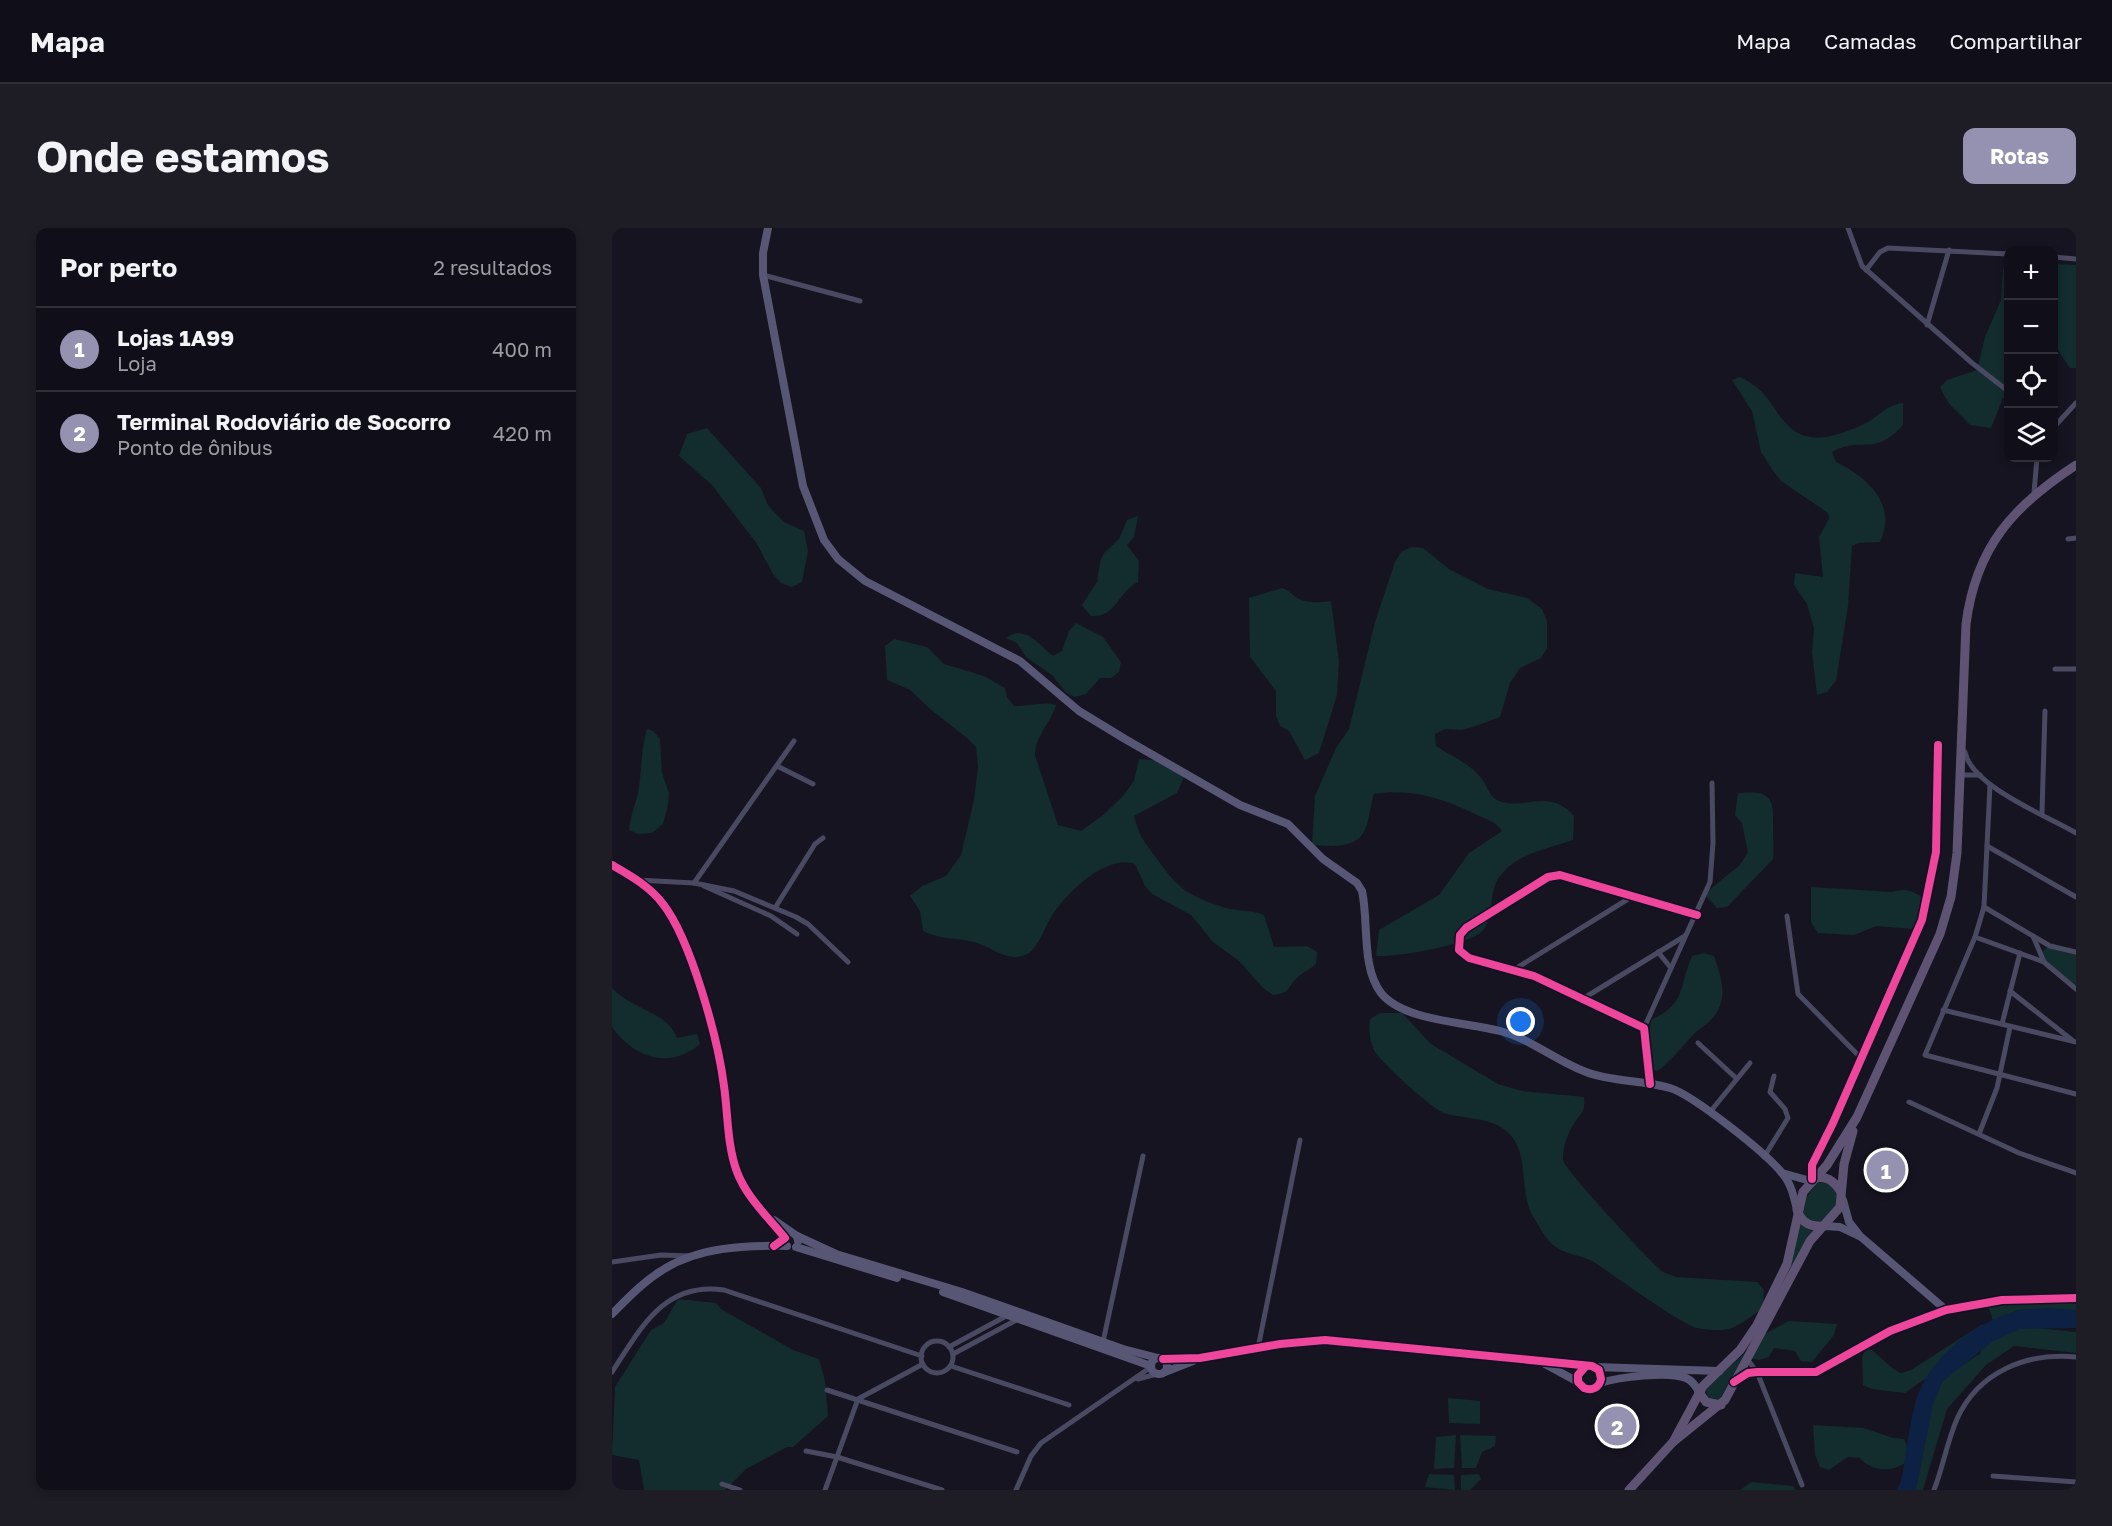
<!DOCTYPE html>
<html lang="pt">
<meta charset="utf-8">
<style>
body{margin:0;font-family:"Golos Text",sans-serif;background:#1e1d26;color:#f1f3f6}
.controls{position:absolute;right:18px;top:18px;display:grid;overflow:hidden;border-radius:12px;box-shadow:0 3px 9px #0003}
.controls button{width:54px;height:54px;display:grid;place-items:center;padding:0;border:0;border-bottom:2px solid #302f38;background:#100f19;color:#f1f3f6;font:30px sans-serif}
.you{position:absolute;left:909px;top:794px;width:21px;height:21px;margin:-15px;border:4px solid #fff;border-radius:50%;background:#1a73e8;box-shadow:0 0 0 9px #1a73e833}
.badge{display:grid;place-items:center;width:39px;height:39px;border-radius:50%;background:#9591b1;color:#fff;font-size:20px;font-weight:700}
.pin{position:absolute;translate:-50% -50%;border:3px solid #fff;box-shadow:0 2px 6px #0006}
.list{margin:0;padding:0;list-style:none}
h2{display:flex;justify-content:space-between;align-items:center;height:78px;margin:0;padding:0 24px;font-size:26px}
h2 small{font-size:20px;font-weight:400;color:#9c9ca2}
.list li{display:grid;grid-template-columns:39px 1fr auto;gap:18px;align-items:center;box-sizing:border-box;height:84px;padding:0 24px;border-top:2px solid #302f38}
.list b{display:block;font-size:22px;white-space:nowrap}
.list p{margin:0;font-size:20px;white-space:nowrap;color:#9c9ca2}
.list em{font-size:20px;font-style:normal;color:#9c9ca2}
.icon{flex:none;width:33px;height:33px;fill:none;stroke:currentColor;stroke-width:2;stroke-linecap:round;stroke-linejoin:round}
.map{position:relative;flex:none;width:1464px;height:1262px;overflow:hidden;border-radius:12px}
header{display:flex;align-items:center;gap:36px;box-sizing:border-box;height:84px;padding:0 30px;background:#100f19;border-bottom:2px solid #302f38}
header strong{font-size:28px}
nav{display:flex;gap:33px;margin-inline-start:auto;font-size:21px}
.intro{display:flex;align-items:center;justify-content:space-between;box-sizing:border-box;height:144px;padding:0 36px}
h1{margin:0;font-size:42px}
.button{padding:15px 27px;border-radius:12px;background:#9591b1;color:#fff;font-size:21px;font-weight:700}
main{display:flex;gap:36px;padding:0 36px}
aside{flex:1;background:#100f19;border-radius:12px;box-shadow:0 3px 9px #0003}
.map>svg:first-child{display:block}
.green{fill:#132c2d}
.water{fill:#0d2144}
.lines{fill:none;stroke-linecap:round;stroke-linejoin:round}
.street{stroke:#4a4962;stroke-width:5}
.secondary{stroke:#575674;stroke-width:8}
.primary{stroke:#5e5373;stroke-width:9}
.cycleway-casing{stroke:#130f26;stroke-width:11}
.cycleway{stroke:#ed469a;stroke-width:8}
</style>
<header>
<strong>Mapa</strong>
<nav><a>Mapa</a><a>Camadas</a><a>Compartilhar</a></nav>
</header>
<div class="intro"><h1>Onde estamos</h1><a class="button">Rotas</a></div>
<main>
<aside>
<h2>Por perto<small>2 resultados</small></h2>
<ul class="list">
<li><span class="badge">1</span><div><b>Lojas 1A99</b><p>Loja</p></div><em>400 m</em></li>
<li><span class="badge">2</span><div><b>Terminal Rodoviário de Socorro</b><p>Ponto de ônibus</p></div><em>420 m</em></li>
</ul>
</aside>
<div class="map">
<svg width="1464" height="1262" viewBox="0 0 1464 1262">
<rect width="100%" height="100%" fill="#161421"/>
<g class="green">
<path d="M1396,36v134h-5l-12,30 -21,-3c-15,-17 -20,-16 -30,-38l7,-7 30,-10 8,-33 16,-37 2,-31z"/>
<polygon points="1442,36 1464,37 1464,140 1458,140 1446,122 1442,121"/>
<path d="M1128,149c33,16 30,33 52,52 20,17 50,5 70,-4 16,-7 23,-20 41,-22v22c-30,33 -39,10 -71,27l4,10c31,15 62,42 44,80l-22,1 -6,3 -4,60 -12,75 -9,11 -10,3 -5,-43 2,-24 -7,-24 -13,-19 1,-12 28,4 -4,-40 10,-18 -1,-6 -47,-32 -7,-9 -13,-20 -9,-41 -20,-31z"/>
<polygon points="95,200 149,260 156,277 163,285 172,294 192,303 196,323 190,354 180,359 169,355 161,346 145,316 100,257 67,228 75,206"/>
<path d="M526,288l-4,21 -7,8 12,16 -1,21c-21,10 -21,36 -47,34l-9,-11 15,-23 3,-20 4,-9 15,-14 8,-19z"/>
<path d="M799,319l12,1 26,21 39,20 39,9 15,11 5,12v27l-6,10 -21,10 -10,15 -10,34 -27,10 -12,3 -16,-1 -10,5 1,12c15,10 35,18 46,33 6,8 7,18 17,22 24,10 50,-14 75,15l-1,24c-26,9 -55,13 -73,36 -12,15 -5,38 -16,53 -11,16 -87,28 -108,27l3,-26 60,-35 30,-42 33,-22c-8,-11 -15,-11 -27,-17 -32,-16 -65,-26 -101,-20 -4,11 -4,22 -8,33 -8,23 -34,19 -54,18l3,-49 21,-48 13,-19 26,-107 20,-60 6,-10z"/>
<path d="M670,360c9,3 10,7 17,11 9,5 23,3 32,2l8,60 -2,34 -18,58 -14,7 -16,-29 -9,-5 -4,-10v-25l-26,-34 -1,-59z"/>
<path d="M464,395l27,14 18,25 -2,10 -8,6h-11l-14,16 -11,3 -9,-4 -13,-17 -27,-19 -9,-14 -11,-5c19,-14 33,7 47,18l9,-5 7,-20z"/>
<path d="M282,411l33,8 17,17 40,12 21,12 2,9 7,9c15,1 27,-5 42,-1 -5,18 -20,29 -21,50l23,70 23,6 21,-15 21,-20 11,-15 5,-22 26,2 21,11 -9,21 -43,23c7,23 7,21 21,40 23,32 29,38 68,51 14,5 27,2 41,8l10,32 33,-1 10,6 -1,12c-5,5 -11,7 -17,12 -12,9 -6,17 -26,19l-10,-7 -24,-27 -26,-19 -22,-27 -39,-21 -7,-8 -10,-22c-30,-9 -66,27 -82,50 -7,10 -14,32 -24,39 -20,11 -34,-4 -52,-10 -19,-6 -33,-2 -54,-12l-3,-20 -10,-15 12,-10 24,-10 15,-21 13,-55 4,-33 -2,-20 -8,-8 -39,-31 -19,-18 -23,-10 -2,-34z"/>
<path d="M35,501l6,2 7,8 2,34 7,20 -1,12 -5,19 -11,9 -14,1 -9,-4c1,-15 8,-28 10,-43 3,-20 2,-38 8,-58z"/>
<path d="M1126,565c35,-3 36,6 35,37 0,10 1,19 0,29l-46,48 -10,1 -13,-14 35,-28 9,-13 -6,-30 -7,-8z"/>
<path d="M1199,659l81,5c12,-4 18,-2 29,4l5,20 -3,9 -10,4 -37,-3 -22,9 -36,-2 -7,-11z"/>
<polygon points="1441,715 1464,726 1464,760 1433,739 1427,726"/>
<path d="M1092,725l10,3c8,23 16,45 -5,66 -6,5 -13,9 -18,15 -11,12 -21,25 -34,34l-9,-3 -3,-22 7,-27c34,-14 27,-34 40,-63z"/>
<path d="M0,760c20,22 55,23 65,50l20,-4 3,10c-30,26 -66,14 -88,-17z"/>
<path d="M768,785h22l29,31 67,40 24,7 62,6c2,15 -4,17 -11,28 -5,8 -11,25 -10,35 1,9 88,103 100,112 4,2 9,3 13,5l81,5 7,8 -1,18c-27,19 -31,26 -66,20 -15,-3 -85,-54 -103,-66 -12,-7 -27,-7 -38,-15 -10,-7 -16,-19 -22,-29 -17,-27 -2,-67 -29,-88 -16,-13 -42,-11 -61,-17 -13,-5 -64,-51 -70,-63 -5,-11 -5,-20 -4,-31z"/>
<polygon points="1205,954 1218,956 1226,965 1225,976 1208,995 1196,991 1190,986 1194,970"/>
<polygon points="1187,993 1201,1002 1179,1039"/>
<polygon points="66,1071 104,1075 109,1081 181,1122 207,1131 213,1153 216,1188 181,1219 175,1219 134,1241 113,1262 32,1262 27,1232 0,1227 3,1159 39,1102 52,1095"/>
<polygon points="1390,1074 1464,1075 1464,1083 1406,1082 1381,1093 1376,1077"/>
<polygon points="1177,1093 1225,1096 1222,1107 1200,1134 1189,1133 1183,1123 1162,1120 1157,1129 1147,1132 1138,1130 1147,1109"/>
<path d="M1379,1096l-32,31 -54,38 -33,-4 -9,-4 -1,-28 5,-10c13,7 20,20 34,26l10,-3 70,-45z"/>
<path d="M1405,1098l59,6v21l-62,-7 -28,19 -39,44 -24,81h-9c13,-32 9,-83 29,-109 9,-11 26,-20 38,-28v-7z"/>
<polygon points="1133,1125 1108,1171 1096,1170 1094,1162 1096,1158"/>
<polygon points="836,1170 868,1173 868,1196 837,1195"/>
<path d="M1201,1197l51,3 29,10 11,1 4,10 -1,12c-14,12 -35,11 -47,-3l-12,-1 -19,13 -9,-3 -5,-12z"/>
<polygon points="844,1207 842,1240 822,1241 824,1209"/>
<polygon points="848,1207 884,1208 883,1218 870,1224 864,1240 850,1240"/>
<polygon points="817,1246 842,1247 843,1262 813,1259"/>
<polygon points="867,1246 869,1251 858,1262 849,1262 849,1247"/>
<polygon points="1139,1254 1181,1258 1184,1262 1128,1262"/>
</g>
<path class="water" d="M1436,1080l28,2v18l-56,1 -27,12 -50,40 -10,23 -17,86h-20l5,-8c5,-27 8,-56 15,-82 13,-42 58,-77 100,-89 10,-3 22,-2 32,-3z"/>
<g class="lines">
<g class="street">
<polyline points="1236,0 1250,38 1360,135 1396,163"/>
<polyline points="1442,29 1464,31"/>
<polyline points="1254,42 1268,24 1276,20 1396,26"/>
<polyline points="151,47 248,73"/>
<polyline points="1315,97 1337,22"/>
<polyline points="1442,199 1464,175"/>
<polyline points="1422,265 1425,230"/>
<polyline points="1456,311 1464,310"/>
<polyline points="1443,441 1464,441"/>
<path d="M1353,524c6,34 82,64 111,81"/>
<polyline points="165,538 201,556"/>
<polyline points="1349,547 1368,547"/>
<polyline points="1378,557 1372,679 1363,709 1313,827 1464,866"/>
<polyline points="1430,585 1433,483"/>
<polyline points="1375,618 1464,669"/>
<polyline points="25,652 82,655 122,663 184,689 196,696 236,734"/>
<polyline points="82,655 182,513"/>
<polyline points="92,658 159,688 185,706"/>
<polyline points="1372,679 1438,718 1464,724"/>
<polyline points="163,680 203,616 211,610"/>
<polyline points="1175,688 1186,766 1248,829"/>
<polyline points="1421,708 1432,734"/>
<polyline points="1363,709 1432,734 1464,761"/>
<polyline points="1046,724 1059,740"/>
<polyline points="903,741 1021,668"/>
<polyline points="1398,763 1460,812"/>
<polyline points="972,770 1073,708"/>
<polyline points="1331,782 1464,814"/>
<polyline points="1390,796 1408,725"/>
<polyline points="1032,800 1098,654 1101,615 1100,555"/>
<polyline points="1086,815 1124,850"/>
<polyline points="1038,856 1032,800 922,748 857,730 847,722 848,707 854,700 936,649 948,647 1085,687"/>
<polyline points="1297,874 1407,925 1464,945"/>
<polyline points="1098,884 1138,835"/>
<polyline points="1367,906 1385,860 1398,799"/>
<polyline points="1152,929 1176,890 1173,881 1158,864 1162,848"/>
<polyline points="1200,951 1200,937 1221,895 1310,692 1324,624 1326,517"/>
<polyline points="0,1034 49,1027 79,1028"/>
<circle cx="325" cy="1129" r="16"/>
<polyline points="491,1114 531,928"/>
<polyline points="337,1119 396,1087"/>
<polyline points="646,1120 688,912"/>
<polyline points="341,1126 408,1090"/>
<polyline points="1135,1131 1145,1144 1190,1257"/>
<polyline points="339,1138 457,1177"/>
<path d="M0,1144c28,-42 51,-91 112,-82l198,66"/>
<polyline points="526,1151 545,1146"/>
<polyline points="1126,1151 1145,1144 1204,1144 1278,1103 1334,1082"/>
<polyline points="215,1162 405,1224"/>
<polyline points="194,1223 225,1229 330,1262"/>
<polyline points="1381,1248 1464,1254"/>
<polyline points="110,1256 128,1262"/>
<polyline points="213,1262 246,1171 311,1136"/>
<polyline points="404,1262 419,1228 429,1215 539,1139"/>
<path d="M1322,1262c9,-23 13,-48 23,-71 21,-47 70,-67 119,-62"/>
</g>
<g class="secondary">
<path d="M156,0l-5,25v22l40,211 21,54 14,19 27,22 155,80 59,50 46,28 115,66 48,19 35,35 34,24 5,8c7,31 -1,76 19,102 22,28 85,29 119,38 31,8 56,30 86,41 26,10 57,8 84,16 23,7 96,65 112,85 9,10 12,24 15,37"/>
<path d="M0,637c19,11 37,21 51,39 28,36 55,135 61,182 4,28 3,59 13,86 10,26 31,45 48,66l-11,8"/>
<polyline points="1170,945 1195,952 1200,951"/>
<polyline points="1231,972 1237,994 1248,1008 1334,1082 1390,1072 1464,1070"/>
<polyline points="162,992 185,1008 186,1013"/>
<polyline points="1213,998 1228,999 1247,1008"/>
<polyline points="185,1008 224,1026 350,1064 511,1121 546,1130"/>
<polyline points="184,1019 285,1050"/>
<polyline points="331,1064 539,1138"/>
<path d="M0,1086c15,-15 31,-32 49,-43 36,-24 84,-26 126,-25"/>
<circle cx="547" cy="1138" r="8"/>
<path d="M551,1131l37,-1 80,-14 45,-4 267,26 7,4 2,9c-2,9 -9,12 -17,9l-6,-6v-7l7,-8"/>
<polyline points="933,1136 966,1154"/>
<polyline points="983,1139 1107,1143"/>
<polyline points="553,1144 581,1133"/>
<path d="M988,1155c20,-6 67,-12 86,-5 7,3 10,8 13,14"/>
</g>
<g class="primary">
<path d="M1200,951c14,-5 22,2 29,13"/>
<path d="M1185,982c5,14 14,17 28,16"/>
<polyline points="1087,1164 1094,1174 1109,1177"/>
<path d="M1061,1214l30,-56 37,-36 17,-25 30,-61 16,-72 24,-27 30,-48 83,-183 11,-37 6,-44 9,-229c10,-77 47,-118 110,-159"/>
<polyline points="1017,1262 1061,1214 1113,1172 1198,1013 1228,979 1232,936 1241,903"/>
</g>
<defs>
<g id="cycleway">
<path d="M0,637c19,11 37,21 51,39 28,36 55,135 61,182 4,28 3,59 13,86 10,26 31,45 48,66l-11,8"/>
<polyline points="1038,856 1032,800 922,748 857,730 847,722 848,707 854,700 936,649 948,647 1085,687"/>
<polyline points="1200,951 1200,937 1221,895 1310,692 1324,624 1326,517"/>
<path d="M551,1131l37,-1 80,-14 45,-4 267,26 7,4 2,9c-2,9 -9,12 -17,9l-6,-6v-7l7,-8"/>
<polyline points="1122,1154 1136,1145 1145,1144 1204,1144 1278,1103 1334,1082 1390,1072 1464,1070"/>
</g>
</defs>
<use href="#cycleway" class="cycleway-casing"/>
<use href="#cycleway" class="cycleway"/>
</g>
</svg>
<div class="controls">
<button>+</button>
<button>−</button>
<button><svg class="icon" aria-label="locate" viewBox="0 0 24 24"><circle cx="12" cy="12" r="6"/><path d="M12 2v4M12 18v4M2 12h4M18 12h4"/></svg></button>
<button><svg class="icon" aria-label="layers" viewBox="0 0 24 24"><path d="M12 4l9 5-9 5-9-5zM3 14l9 5 9-5"/></svg></button>
</div>
<div class="you"></div>
<div class="pin badge" style="left:1274px;top:942px">1</div>
<div class="pin badge" style="left:1005px;top:1198px">2</div>
</div>
</main>
